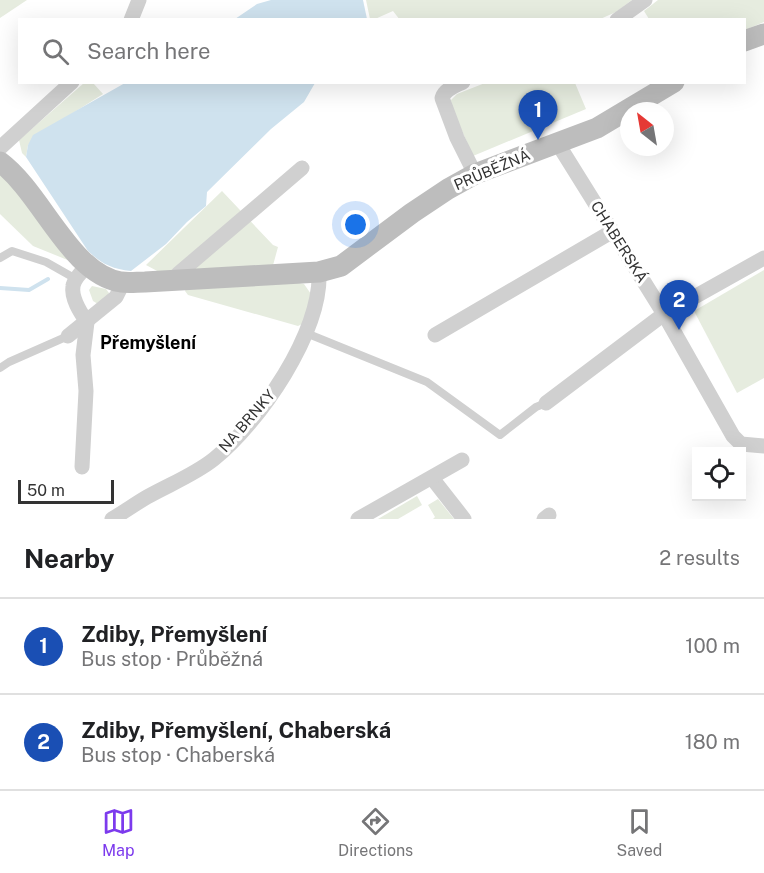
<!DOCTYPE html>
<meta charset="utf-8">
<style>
body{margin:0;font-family:"Public Sans",sans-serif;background:#f6f6f6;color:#202124}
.controls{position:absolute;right:18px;bottom:18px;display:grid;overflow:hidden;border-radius:0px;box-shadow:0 6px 24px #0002}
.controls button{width:54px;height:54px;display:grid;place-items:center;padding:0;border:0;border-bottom:2px solid #e0e0e0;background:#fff;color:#202124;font:30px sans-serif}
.compass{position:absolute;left:620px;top:102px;width:54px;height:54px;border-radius:50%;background:#fff;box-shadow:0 6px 24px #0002;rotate:329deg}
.scale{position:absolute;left:18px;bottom:15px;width:96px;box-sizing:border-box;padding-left:6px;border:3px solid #333;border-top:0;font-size:16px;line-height:21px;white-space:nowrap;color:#333;-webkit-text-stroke:4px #fff;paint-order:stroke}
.you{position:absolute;left:356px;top:225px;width:21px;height:21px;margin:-15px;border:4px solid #fff;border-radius:50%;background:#1a73e8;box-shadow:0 0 0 9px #1a73e833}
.badge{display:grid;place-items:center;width:39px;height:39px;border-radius:50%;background:#7c3aed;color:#fff;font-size:20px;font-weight:700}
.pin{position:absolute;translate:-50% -50px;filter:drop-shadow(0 2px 3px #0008)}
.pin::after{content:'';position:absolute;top:32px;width:21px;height:18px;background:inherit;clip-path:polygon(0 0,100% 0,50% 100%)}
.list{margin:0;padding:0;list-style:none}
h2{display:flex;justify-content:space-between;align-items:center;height:78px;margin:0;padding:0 24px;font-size:26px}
h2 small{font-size:20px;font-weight:400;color:#757577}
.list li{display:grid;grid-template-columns:39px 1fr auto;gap:18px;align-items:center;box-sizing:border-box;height:96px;padding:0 24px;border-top:2px solid #e0e0e0}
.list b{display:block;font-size:22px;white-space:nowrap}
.list p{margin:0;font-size:20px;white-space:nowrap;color:#757577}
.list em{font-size:20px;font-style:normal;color:#757577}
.icon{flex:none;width:33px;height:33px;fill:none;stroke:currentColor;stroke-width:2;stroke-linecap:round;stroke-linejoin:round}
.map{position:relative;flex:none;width:764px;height:519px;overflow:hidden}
.search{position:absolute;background:#fff;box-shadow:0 6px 24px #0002;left:18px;right:18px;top:18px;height:66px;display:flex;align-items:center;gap:15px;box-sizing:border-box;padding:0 21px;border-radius:0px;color:#757577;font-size:22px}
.sheet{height:270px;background:#fff}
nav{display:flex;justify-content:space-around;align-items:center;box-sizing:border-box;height:84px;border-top:2px solid #e0e0e0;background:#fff;font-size:16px;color:#757577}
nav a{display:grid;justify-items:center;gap:3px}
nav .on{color:#7c3aed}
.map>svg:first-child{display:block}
.green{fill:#e6ecdf}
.water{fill:#cfe2ee}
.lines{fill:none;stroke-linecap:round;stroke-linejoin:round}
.stream{stroke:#cfe2ee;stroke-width:4}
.lane{stroke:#d0d0d0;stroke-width:8}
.street{stroke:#d0d0d0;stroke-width:15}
.secondary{stroke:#bdbdbd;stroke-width:21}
.labels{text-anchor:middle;stroke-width:6;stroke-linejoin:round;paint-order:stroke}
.street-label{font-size:15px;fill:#333;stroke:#fff}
.quarter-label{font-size:18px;font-weight:bold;fill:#000;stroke:#fff}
</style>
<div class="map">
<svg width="764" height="519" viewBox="0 0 764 519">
<rect width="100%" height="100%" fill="#fff"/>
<g class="green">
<polygon points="0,0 27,0 0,18"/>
<polygon points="366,0 632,0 616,12 598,20 400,20 393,11 375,19 370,19"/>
<polygon points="658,0 764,0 764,22 745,30 744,20 649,19 644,11"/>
<polygon points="84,83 93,83 103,94 73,113 28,145 26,157 22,153 19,140"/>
<polygon points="485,83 575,83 586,109 473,156 452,108 451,100 457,94"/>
<polygon points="0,171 70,261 33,246 0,214"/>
<polygon points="222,191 273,245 278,247 272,269 294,282 304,284 311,294 304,323 298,326 188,295 185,291 187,287 146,265"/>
<polygon points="764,270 764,378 737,393 694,311"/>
<polygon points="92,286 106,289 109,293 107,298 98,304 93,301 89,290"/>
<polygon points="417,496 422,505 398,519 378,519"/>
<polygon points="438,499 454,519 433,519 435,517 428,505"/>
</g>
<g class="water">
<polygon points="271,0 363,0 367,19 235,19 257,4"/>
<path d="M125,83h190l-11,19 -33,27 -64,63 -1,14 -19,16 -21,22 -35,27c-19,-2 -29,-7 -43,-20l-62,-94 2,-12 5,-10z"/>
</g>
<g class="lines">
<polyline class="stream" points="0,288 29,290 48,279"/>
<g class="lane">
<polyline points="0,258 12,251 46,262 76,279"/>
<polyline points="306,333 427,382 500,435 536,407 546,403"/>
<polyline points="0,368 9,362 68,336"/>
</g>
<g class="street">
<polyline points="131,20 139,0"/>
<polyline points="617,20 645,0"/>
<path d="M463,82c-8,4 -18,7 -21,16l15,40 18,36"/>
<polyline points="558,144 664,314 733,436 741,444 764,446"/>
<polyline points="0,148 72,82"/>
<polyline points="178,281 178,274 302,168"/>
<polyline points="435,335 613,231"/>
<polyline points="68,336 116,297 120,289 121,282"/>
<polyline points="546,403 664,314 764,258"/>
<path d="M82,467l4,-76 -3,-36 4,-33c-7,-10 -16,-24 -14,-36 1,-7 9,-15 14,-20"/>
<polyline points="432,478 464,519"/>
<path d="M112,519c12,-7 23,-15 35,-22 23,-13 47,-22 67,-38 45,-36 108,-127 105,-187"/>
<polyline points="358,519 462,460"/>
<polyline points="544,519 549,515"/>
</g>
<g class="secondary">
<polyline points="744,41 764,34"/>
<path d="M0,162c42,31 70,112 121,120 8,1 16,0 24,0l174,-10 22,-6 71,-53 36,-24 27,-15 122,-46 77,-46"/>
</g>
</g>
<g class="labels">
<g class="street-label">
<text transform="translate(492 170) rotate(-23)" y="5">PRŮBĚŽNÁ</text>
<text transform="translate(619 242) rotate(58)" y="5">CHABERSKÁ</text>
<text transform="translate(247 421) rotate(-49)" y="5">NA BRNKY</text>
</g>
<g class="quarter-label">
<text x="148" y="349">Přemyšlení</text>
</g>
</g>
</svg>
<div class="controls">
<button><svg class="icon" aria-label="locate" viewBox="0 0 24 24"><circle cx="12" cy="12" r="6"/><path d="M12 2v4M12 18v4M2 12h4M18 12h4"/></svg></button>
</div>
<svg class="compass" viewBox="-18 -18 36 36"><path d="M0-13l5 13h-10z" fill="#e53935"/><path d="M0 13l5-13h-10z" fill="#757577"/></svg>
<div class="scale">50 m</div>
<div class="you"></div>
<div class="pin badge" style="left:538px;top:140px;background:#1a4fb4">1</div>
<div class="pin badge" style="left:679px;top:330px;background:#1a4fb4">2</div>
<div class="search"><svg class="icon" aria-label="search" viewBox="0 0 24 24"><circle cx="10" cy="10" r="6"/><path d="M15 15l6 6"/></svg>Search here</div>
</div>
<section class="sheet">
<h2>Nearby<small>2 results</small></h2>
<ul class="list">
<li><span class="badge" style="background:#1a4fb4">1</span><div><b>Zdiby, Přemyšlení</b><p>Bus stop · Průběžná</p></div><em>100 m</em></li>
<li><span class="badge" style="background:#1a4fb4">2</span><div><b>Zdiby, Přemyšlení, Chaberská</b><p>Bus stop · Chaberská</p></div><em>180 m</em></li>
</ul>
</section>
<nav>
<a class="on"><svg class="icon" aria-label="map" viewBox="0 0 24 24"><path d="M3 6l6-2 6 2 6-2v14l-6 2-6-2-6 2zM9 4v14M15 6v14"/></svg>Map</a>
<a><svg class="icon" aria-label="directions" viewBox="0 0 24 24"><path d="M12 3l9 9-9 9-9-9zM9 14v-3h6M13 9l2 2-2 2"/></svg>Directions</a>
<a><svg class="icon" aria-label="saved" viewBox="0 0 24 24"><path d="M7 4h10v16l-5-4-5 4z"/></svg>Saved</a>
</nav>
